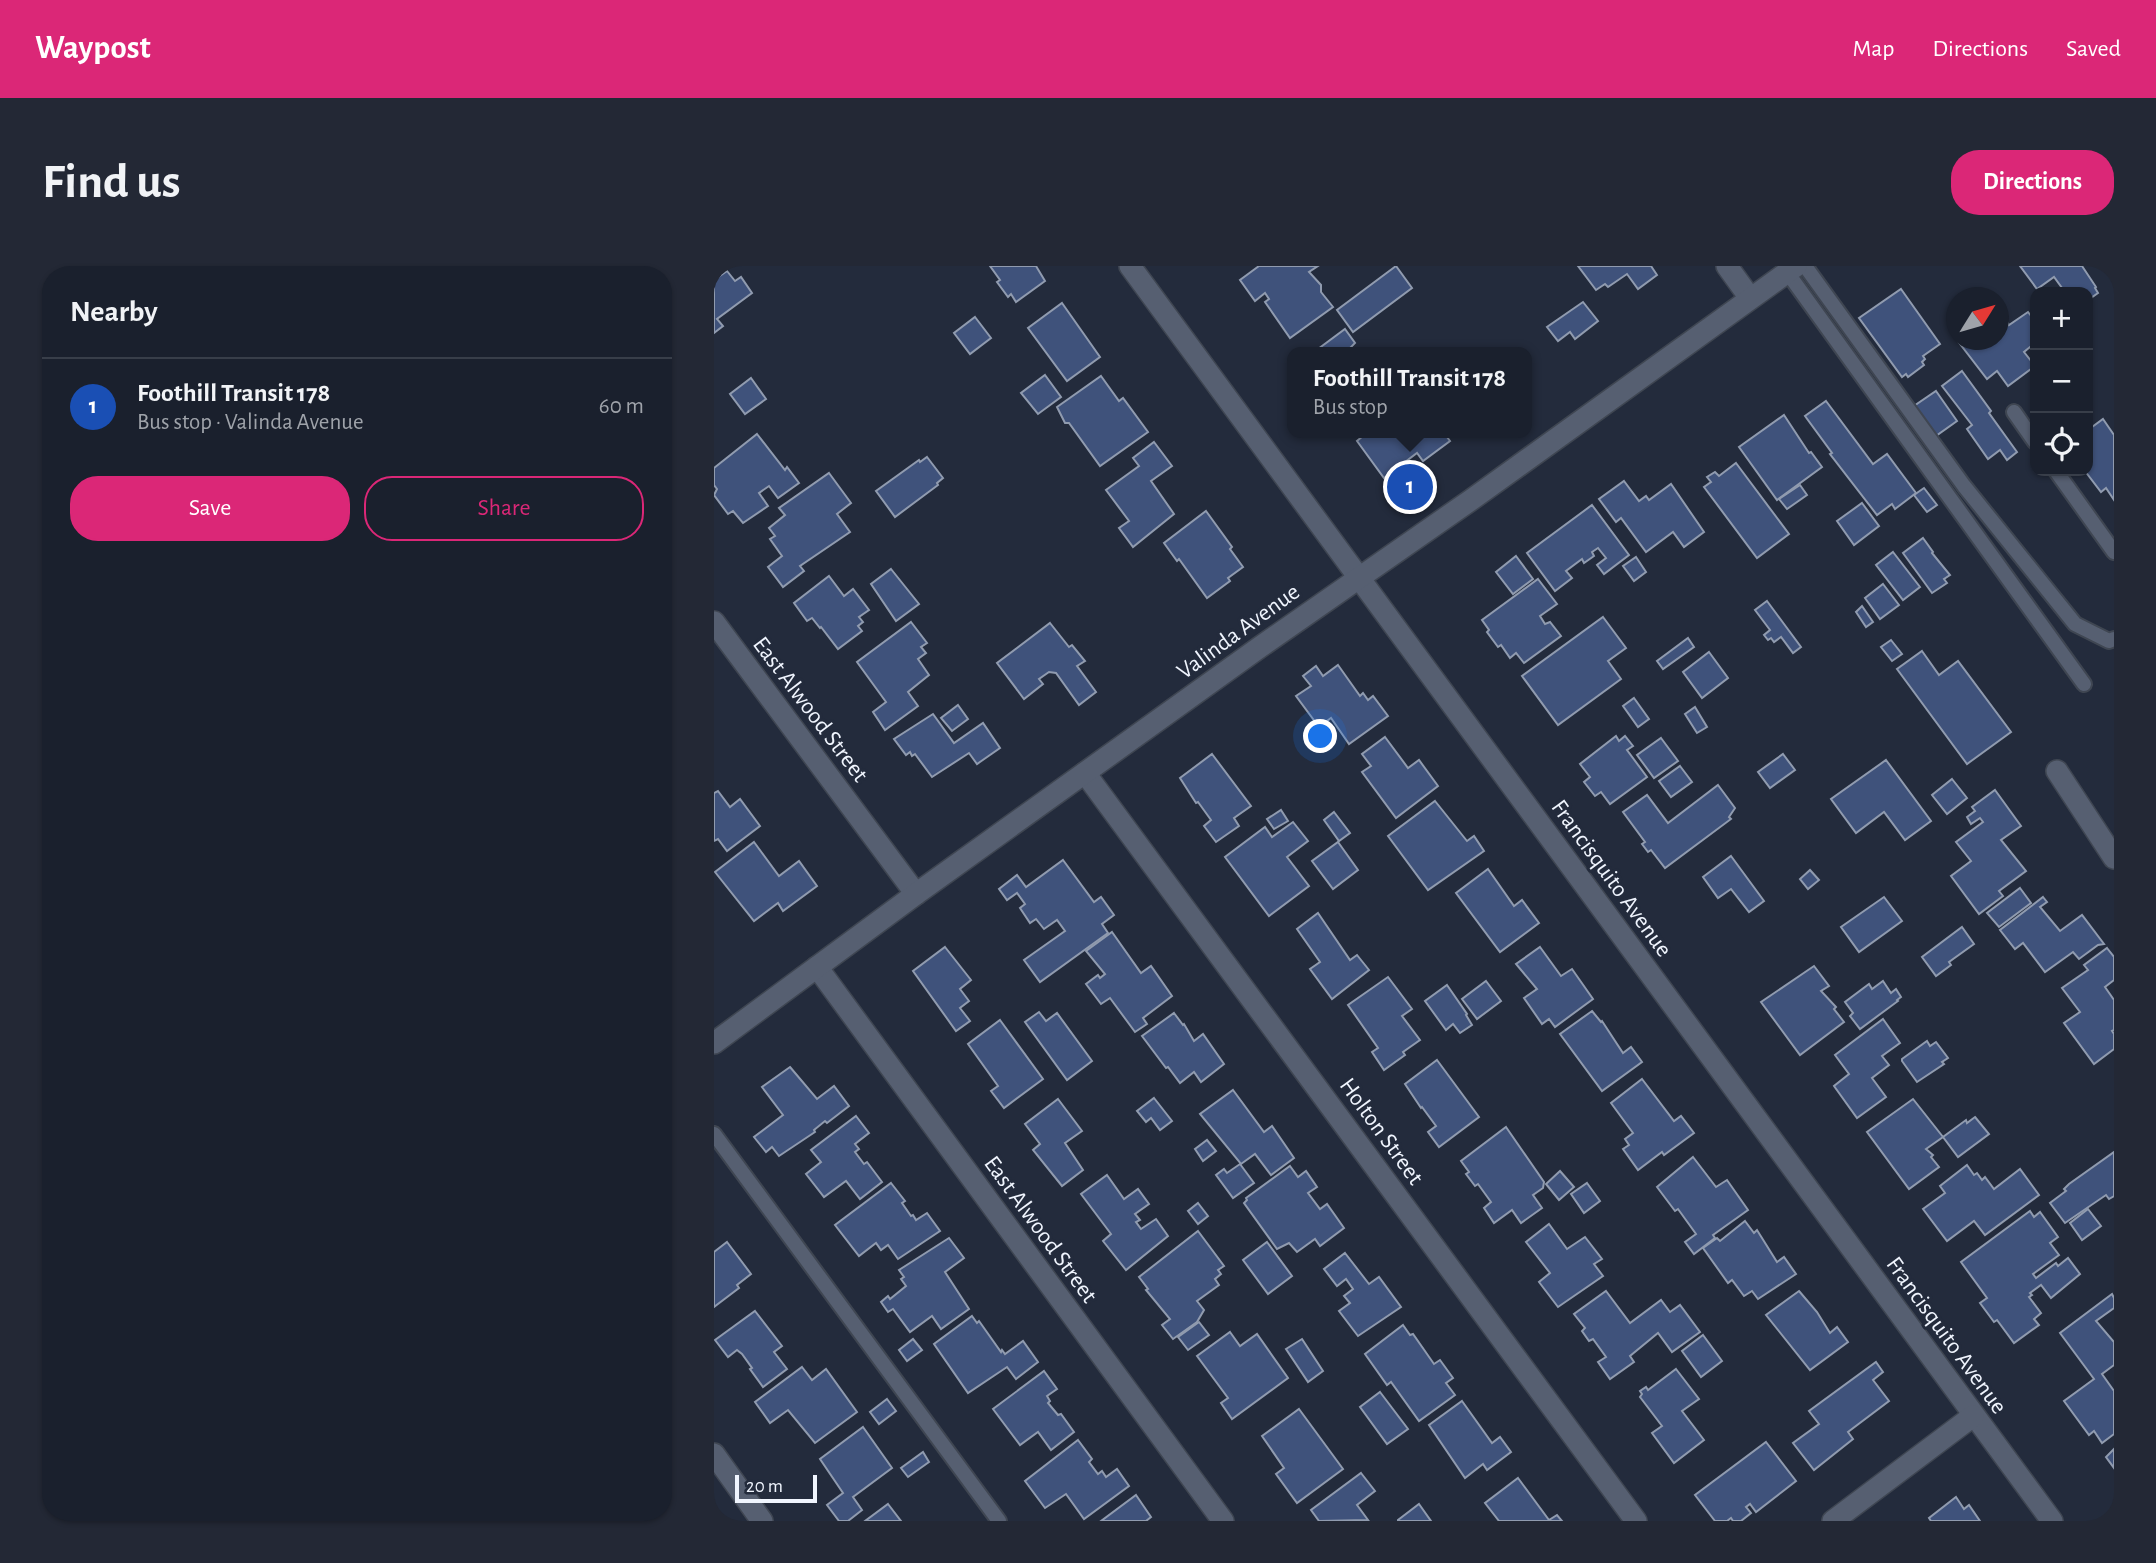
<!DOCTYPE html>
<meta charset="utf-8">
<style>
body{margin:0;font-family:"Alegreya Sans",sans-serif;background:#232835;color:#f1f3f6}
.controls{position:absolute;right:21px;top:21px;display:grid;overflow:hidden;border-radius:14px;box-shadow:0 2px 5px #0004}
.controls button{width:63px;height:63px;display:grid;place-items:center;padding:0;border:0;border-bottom:2px solid #383e49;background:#1a202d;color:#f1f3f6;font:35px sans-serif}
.compass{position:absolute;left:1232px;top:21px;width:63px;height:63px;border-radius:50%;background:#1a202d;box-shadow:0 2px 5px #0004;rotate:53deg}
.scale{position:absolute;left:21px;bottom:18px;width:82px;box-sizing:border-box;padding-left:7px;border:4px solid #f0f5fe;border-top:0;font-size:19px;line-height:24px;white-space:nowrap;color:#f0f5fe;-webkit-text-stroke:5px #232b3c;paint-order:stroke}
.you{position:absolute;left:607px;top:471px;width:24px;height:24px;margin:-18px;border:5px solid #fff;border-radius:50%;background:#1a73e8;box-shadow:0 0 0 10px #1a73e833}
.badge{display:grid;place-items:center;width:46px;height:46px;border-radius:50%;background:#db2777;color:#fff;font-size:23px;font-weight:700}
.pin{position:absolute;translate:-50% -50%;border:4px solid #fff;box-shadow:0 2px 7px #0006}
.popup{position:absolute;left:573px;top:81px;width:245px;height:91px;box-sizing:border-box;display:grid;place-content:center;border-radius:14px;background:#1a202d;filter:drop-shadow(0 2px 5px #0005);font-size:23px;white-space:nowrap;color:#9fa3aa}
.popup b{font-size:26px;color:#f1f3f6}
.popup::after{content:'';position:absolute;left:50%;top:100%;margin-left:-14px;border:14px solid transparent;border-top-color:#1a202d}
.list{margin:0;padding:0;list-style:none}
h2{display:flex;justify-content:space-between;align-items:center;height:91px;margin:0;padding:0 28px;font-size:30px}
h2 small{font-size:23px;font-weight:400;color:#9fa3aa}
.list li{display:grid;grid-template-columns:46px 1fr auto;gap:21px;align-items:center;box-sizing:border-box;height:98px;padding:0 28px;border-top:2px solid #383e49}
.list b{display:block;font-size:26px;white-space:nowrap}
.list p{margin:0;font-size:23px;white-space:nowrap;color:#9fa3aa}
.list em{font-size:23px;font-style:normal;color:#9fa3aa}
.actions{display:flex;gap:14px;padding:21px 28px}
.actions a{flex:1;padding:16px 0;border:2px solid #db2777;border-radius:28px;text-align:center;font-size:24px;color:#db2777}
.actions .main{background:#db2777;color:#fff}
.icon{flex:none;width:38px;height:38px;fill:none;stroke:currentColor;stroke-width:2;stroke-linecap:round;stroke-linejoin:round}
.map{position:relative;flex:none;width:1400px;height:1255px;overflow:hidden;border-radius:28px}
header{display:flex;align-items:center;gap:42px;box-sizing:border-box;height:98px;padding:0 35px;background:#db2777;color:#fff}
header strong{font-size:33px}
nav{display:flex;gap:38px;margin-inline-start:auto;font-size:24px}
.intro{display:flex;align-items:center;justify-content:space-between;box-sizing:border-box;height:168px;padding:0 42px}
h1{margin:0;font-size:49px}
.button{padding:18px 32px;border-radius:28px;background:#db2777;color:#fff;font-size:24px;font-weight:700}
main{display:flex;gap:42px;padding:0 42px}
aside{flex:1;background:#1a202d;border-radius:28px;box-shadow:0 2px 5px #0004}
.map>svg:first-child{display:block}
.building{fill:#3f527b;stroke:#909baf;stroke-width:2}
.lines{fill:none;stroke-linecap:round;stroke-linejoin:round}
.lane-casing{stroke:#3f4652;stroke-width:18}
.street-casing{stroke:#3f4652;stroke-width:24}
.secondary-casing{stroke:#3f4652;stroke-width:24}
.lane{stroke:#565f71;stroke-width:14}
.street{stroke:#565f71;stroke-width:21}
.secondary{stroke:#565f71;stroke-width:21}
.labels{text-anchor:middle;stroke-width:6;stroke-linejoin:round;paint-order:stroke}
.street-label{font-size:24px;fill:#f0f5fe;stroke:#232b3c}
</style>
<header>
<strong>Waypost</strong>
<nav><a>Map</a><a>Directions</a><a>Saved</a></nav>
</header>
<div class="intro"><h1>Find us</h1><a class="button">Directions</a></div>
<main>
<aside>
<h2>Nearby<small></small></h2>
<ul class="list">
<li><span class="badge" style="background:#1a4fb4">1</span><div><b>Foothill Transit 178</b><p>Bus stop · Valinda Avenue</p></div><em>60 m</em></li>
</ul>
<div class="actions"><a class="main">Save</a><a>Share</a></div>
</aside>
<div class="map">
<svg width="1400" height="1255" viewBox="0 0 1400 1255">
<rect width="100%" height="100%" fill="#232b3c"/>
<g class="building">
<polygon points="276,0 322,0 331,15 302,36 297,28 294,31 283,16 286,14"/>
<polygon points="545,0 604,0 595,6 607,19 607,26 619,41 576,72 551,36 555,33 551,27 541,35 526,14"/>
<polygon points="682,0 698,22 639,66 623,44"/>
<polygon points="864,0 937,0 943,9 924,23 913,8 894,21 891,18 882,24"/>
<polygon points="1306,0 1368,0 1382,21 1381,22 1384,27 1374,34 1374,26 1351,26 1340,11 1323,23"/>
<polygon points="13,5 21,15 27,11 38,27 3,53 9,60 0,67 0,14"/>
<polygon points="1187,23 1226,78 1209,90 1211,93 1208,96 1210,99 1194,111 1192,108 1188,111 1145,52"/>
<polygon points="869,36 884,55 861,73 856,66 844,75 833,61"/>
<polygon points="348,37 386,91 353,115 314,62"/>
<polygon points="1314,46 1321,55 1321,77 1310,86 1321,100 1294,120 1283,105 1273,113 1243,74 1268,74 1271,77 1275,74 1284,74 1284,60 1292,54 1295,59"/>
<polygon points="261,51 277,72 256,88 240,67"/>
<polygon points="631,63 641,77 637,81 641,86 600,86"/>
<polygon points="1248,105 1277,145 1275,147 1303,186 1293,194 1286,184 1274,193 1253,163 1258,159 1228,120"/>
<polygon points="331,109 347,131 324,148 307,127"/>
<polygon points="387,110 405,135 409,132 434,166 386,200 355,157 351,157 343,141"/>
<polygon points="37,112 52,133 31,148 16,128"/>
<polygon points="1222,125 1243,155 1219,172 1197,142"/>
<polygon points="1112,135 1159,198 1173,188 1202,227 1181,243 1178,238 1163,249 1116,188 1118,187 1091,150"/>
<polygon points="1070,149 1095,187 1097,186 1108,201 1063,234 1025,181"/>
<polygon points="1389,153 1400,169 1400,234 1392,222 1387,226 1371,205 1374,205 1374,164"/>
<polygon points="646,167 730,167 736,175 709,195 703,187 670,212 643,175 649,170"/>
<polygon points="43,168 71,204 73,201 85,217 64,232 55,220 45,227 54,240 29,257 19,245 14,248 0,229 3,223 0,219 0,202"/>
<polygon points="440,176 458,200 437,215 460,248 419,281 405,262 415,255 392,224 425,200 419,192"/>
<polygon points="213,191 229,212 223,217 224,219 181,251 162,225 205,194 206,196"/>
<polygon points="1022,197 1075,268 1043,292 990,221 997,216 993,211 1001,206 1005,210"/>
<polygon points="115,207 137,237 123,248 136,266 86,300 90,305 69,321 54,301 68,290 56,273 61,270 55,262 71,249 65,242"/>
<polygon points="910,215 925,235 932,230 935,234 957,218 990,266 970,281 959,266 932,286 907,252 902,256 885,233"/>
<polygon points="1086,219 1093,229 1073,243 1065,233"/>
<polygon points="1210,222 1223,239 1213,246 1200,229"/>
<polygon points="1148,237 1165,260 1140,279 1123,255"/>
<polygon points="878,239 915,289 890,308 883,299 892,292 884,282 878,286 880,290 870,297 868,293 852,305 858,312 841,325 813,287"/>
<polygon points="492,245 518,281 516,283 529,301 514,312 516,315 493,332 465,293 463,295 450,277"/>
<polygon points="1209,272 1219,286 1218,287 1236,309 1230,313 1233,317 1218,327 1189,287"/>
<polygon points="1179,286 1206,321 1189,334 1162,299"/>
<polygon points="802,290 819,313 799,328 782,306"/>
<polygon points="922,291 932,306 920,315 909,300"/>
<polygon points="177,303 205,338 182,355 157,318"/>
<polygon points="115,310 130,330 139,323 155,344 145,351 149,356 144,360 148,365 124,383 107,361 106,362 98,352 93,355 80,337"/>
<polygon points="824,313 843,338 826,350 831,358 836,356 847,370 810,397 802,387 796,392 787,379 784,381 773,366 775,364 768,354"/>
<polygon points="1169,318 1185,339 1166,353 1151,332"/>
<polygon points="1053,335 1087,381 1079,387 1067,371 1060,376 1057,372 1054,374 1050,369 1056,364 1041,344"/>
<polygon points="1148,340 1159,356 1152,361 1142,346"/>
<polygon points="889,351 912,382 894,395 907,413 844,459 808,410"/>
<polygon points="197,356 213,377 207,381 212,387 204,393 215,409 194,426 204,440 171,464 159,446 172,436 143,396"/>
<polygon points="336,357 355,381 358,379 371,395 363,400 382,426 365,439 342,407 335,406 325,413 329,418 310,433 283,397"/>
<polygon points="974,372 980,381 949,403 943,395"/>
<polygon points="1177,374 1188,388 1178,395 1167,381"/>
<polygon points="1208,385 1225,409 1244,395 1297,466 1253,498 1183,403"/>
<polygon points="995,386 1014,412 988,432 969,406"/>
<polygon points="624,399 646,430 649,427 654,434 659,430 674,450 635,478 617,452 605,461 582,430 597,420 589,410 602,400 609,410"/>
<polygon points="920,432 935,453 924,461 909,440"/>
<polygon points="244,439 254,453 238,465 227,452"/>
<polygon points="981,441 993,461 983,467 971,448"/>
<polygon points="219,448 240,477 269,457 286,482 263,498 255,487 218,511 201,488 198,490 196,486 192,489 180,473"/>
<polygon points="902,470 905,475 911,470 919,480 913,484 933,511 896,538 887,526 881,530 870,516 876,511 866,498"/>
<polygon points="671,471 694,502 705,494 724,520 682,552 648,506 657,500 648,488"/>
<polygon points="947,472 964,495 940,512 923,489"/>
<polygon points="498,488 537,540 520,552 525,560 502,576 490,560 497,554 484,536 482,537 466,512"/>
<polygon points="1069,488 1081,504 1056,522 1044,506"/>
<polygon points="1172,494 1217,555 1191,574 1170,546 1142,567 1117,533"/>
<polygon points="966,500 978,516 957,531 945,515"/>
<polygon points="1238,513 1253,532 1233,548 1218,529"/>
<polygon points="1004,519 1021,542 1015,551 1017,553 951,602 937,584 934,586 928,578 931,576 909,546 933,529 954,557"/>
<polygon points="1281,524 1307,560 1287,574 1312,605 1285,625 1289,630 1265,648 1237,610 1257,595 1242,576 1269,556 1266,552 1257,558 1253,551 1261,545 1258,541"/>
<polygon points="4,525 16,541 26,533 46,560 13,585 4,573 0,575 0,527"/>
<polygon points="721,535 753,575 760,570 770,585 714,624 674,570"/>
<polygon points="567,544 574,555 560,563 553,553"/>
<polygon points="620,546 636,567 625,575 610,554"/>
<polygon points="579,556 594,575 573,591 595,620 555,650 511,591 551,561 558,571"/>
<polygon points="40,576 65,610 85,595 103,620 69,645 64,637 40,655 1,606"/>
<polygon points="624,576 644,604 619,623 598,595"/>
<polygon points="1017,590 1050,635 1035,646 1017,623 1004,632 989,611"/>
<polygon points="349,594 380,636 387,631 400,649 388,658 394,667 326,716 310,694 351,665 343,654 330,663 322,653 316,657 306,642 311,638 303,627 293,634 285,623 303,609 312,621"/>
<polygon points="774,603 800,640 808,634 825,657 786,686 742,627"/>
<polygon points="1096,604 1105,614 1094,623 1086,613"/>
<polygon points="1306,622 1317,637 1285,661 1273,647"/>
<polygon points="1170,631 1188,655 1145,686 1127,661"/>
<polygon points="1329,631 1333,636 1326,641 1346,665 1368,649 1390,678 1384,679 1365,693 1359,686 1331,706 1309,677 1301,683 1286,664"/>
<polygon points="604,647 636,694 643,689 655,704 618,733 596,703 606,696 583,663"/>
<polygon points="1248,661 1260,678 1235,696 1237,699 1222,710 1208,691"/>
<polygon points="398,666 427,707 437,700 458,730 429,752 433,758 421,766 396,732 387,738 372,718 384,709 386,712 391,708 372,685"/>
<polygon points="231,681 257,714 246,723 255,735 246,742 256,755 242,765 199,705"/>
<polygon points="826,681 847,710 858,703 879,733 841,761 835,753 828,758 810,732 823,723 802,698"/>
<polygon points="1393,682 1400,691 1400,714 1391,721 1400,734 1400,764 1398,765 1400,768 1400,783 1380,798 1350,757 1366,746 1348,722 1374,704 1370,699"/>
<polygon points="1100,700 1115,720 1107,725 1122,741 1120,743 1130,756 1086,789 1047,736"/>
<polygon points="674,711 698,743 688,750 706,774 689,786 691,789 670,804 658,786 664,782 634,739"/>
<polygon points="772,715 787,735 763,753 748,733"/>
<polygon points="1169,715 1177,727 1182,723 1187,731 1183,734 1184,735 1146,763 1136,750 1139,747 1131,736 1155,718 1158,723"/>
<polygon points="733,719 753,748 752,749 758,759 746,767 739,758 732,764 711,735"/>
<polygon points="878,745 887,756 888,755 909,787 917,781 928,796 888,825 846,768"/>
<polygon points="325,746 332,755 343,747 378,795 353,814 311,756"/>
<polygon points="460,747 469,759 470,758 480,775 489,768 510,798 487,816 480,806 466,817 454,801 452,802 428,770"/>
<polygon points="1169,753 1186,777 1168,790 1175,799 1158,812 1172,831 1143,852 1120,820 1135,808 1121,789"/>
<polygon points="286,754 329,813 290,842 277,825 284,820 254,778"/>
<polygon points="1213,775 1216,780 1222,776 1234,792 1228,796 1230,798 1203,816 1188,795 1188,793"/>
<polygon points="723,794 765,851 725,881 714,866 722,860 708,841 707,842 691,818"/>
<polygon points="76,801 103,833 120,820 135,840 113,857 111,855 100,864 101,866 65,890 58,881 52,886 40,871 69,849 48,821"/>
<polygon points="928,813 960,855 967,850 980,867 950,889 948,886 924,904 909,883 915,879 911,873 919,867 897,837"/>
<polygon points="519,824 550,866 558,860 580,892 557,909 541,888 527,898 486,848"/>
<polygon points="440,832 458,855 446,864 437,852 432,856 423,845"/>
<polygon points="344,833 368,865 351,877 369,904 348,920 319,884 326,878 311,858"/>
<polygon points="1199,833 1229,871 1212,883 1219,889 1217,891 1225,901 1195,923 1153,866"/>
<polygon points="142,850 155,867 141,878 145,883 141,886 150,898 153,896 168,916 146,933 132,915 110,931 92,908 107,896 97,884"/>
<polygon points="1261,851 1275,868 1244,891 1229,871 1252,854 1253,857"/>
<polygon points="792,861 830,916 829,922 819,929 828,942 807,957 798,944 780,957 770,942 777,936 764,918 761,920 752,908 755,906 747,895"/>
<polygon points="493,874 502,885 489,895 481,883"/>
<polygon points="1400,886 1400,930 1395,933 1392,929 1351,957 1336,937 1352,925 1350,923 1355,918"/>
<polygon points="979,891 1002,921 1013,914 1034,944 999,969 1001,972 980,988 971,976 982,968 964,943 961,945 943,921"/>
<polygon points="526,898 540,917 519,932 502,909 510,903 513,907"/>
<polygon points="1253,899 1260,909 1263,907 1268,914 1271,911 1280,923 1306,903 1325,929 1271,969 1260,955 1233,975 1209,943 1231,927 1226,920"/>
<polygon points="576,900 584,911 592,905 603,921 594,927 606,943 613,938 630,962 606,980 601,973 583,986 575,977 563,983 530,937 533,934 532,932"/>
<polygon points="846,905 860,921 845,934 832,918"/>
<polygon points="393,909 410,933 424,923 435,938 421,948 426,954 422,956 427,963 442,953 454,970 412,1004 389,975 397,968 367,928"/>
<polygon points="177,917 191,935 188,937 197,950 199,949 202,954 213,947 226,965 184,993 174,979 167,984 162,977 145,990 121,959"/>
<polygon points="873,917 886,935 870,947 857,928"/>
<polygon points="484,937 494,950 484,958 474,945"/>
<polygon points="1374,943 1387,960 1368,974 1356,957"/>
<polygon points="1316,945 1320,951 1326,946 1344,971 1336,977 1345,989 1319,1008 1322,1012 1342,997 1344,1000 1354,992 1366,1008 1337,1032 1327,1019 1316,1027 1318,1029 1315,1031 1327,1047 1320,1053 1325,1059 1300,1077 1283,1054 1280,1056 1266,1037 1273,1032 1247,996"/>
<polygon points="1031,955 1040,967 1043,964 1063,996 1070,991 1082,1008 1044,1033 1038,1025 1030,1030 1018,1014 1014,1017 989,982 1003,972 1006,975"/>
<polygon points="835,958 853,983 871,971 888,993 880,998 889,1010 844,1041 825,1016 836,1007 812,976"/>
<polygon points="484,965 510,1000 504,1004 507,1008 501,1013 505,1019 483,1035 490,1044 483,1056 459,1073 448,1059 456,1053 432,1024 434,1023 425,1011"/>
<polygon points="235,972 250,992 231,1006 255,1043 227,1063 218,1050 196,1066 179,1043 174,1046 167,1036 174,1030 176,1033 192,1020 187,1013 190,1011 185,1004"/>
<polygon points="13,976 37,1008 23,1019 25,1022 0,1041 0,986"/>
<polygon points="553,976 578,1010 554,1028 529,994"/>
<polygon points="631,987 655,1018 665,1011 687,1041 644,1070 625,1045 636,1037 630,1030 639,1023 632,1013 623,1020 610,1003"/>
<polygon points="892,1025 916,1057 947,1034 956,1046 966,1039 986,1066 958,1086 944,1067 916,1090 920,1096 896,1113 884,1096 892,1091 879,1073 875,1075 868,1065 871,1062 860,1048"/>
<polygon points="1085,1025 1103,1046 1116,1067 1123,1061 1134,1076 1096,1104 1052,1049"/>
<polygon points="1398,1028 1400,1032 1400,1042 1382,1055 1400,1076 1400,1099 1388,1108 1400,1125 1400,1168 1388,1177 1380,1165 1375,1169 1350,1135 1380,1113 1346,1067"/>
<polygon points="41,1045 68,1080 60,1086 73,1103 49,1121 36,1103 38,1102 28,1088 23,1084 14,1091 1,1074"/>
<polygon points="258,1050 263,1057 265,1055 287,1086 288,1084 291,1088 309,1075 324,1096 302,1113 293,1101 254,1127 220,1078"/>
<polygon points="485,1056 495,1069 474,1084 464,1071"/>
<polygon points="689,1059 696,1069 699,1068 720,1098 726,1094 739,1112 732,1117 741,1129 705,1155 677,1116 673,1119 651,1088"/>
<polygon points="516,1066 526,1080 543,1068 574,1112 518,1153 507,1137 514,1132 483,1090"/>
<polygon points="989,1069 1008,1095 987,1111 968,1085"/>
<polygon points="199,1073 208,1084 193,1095 185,1084"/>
<polygon points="588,1073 609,1105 594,1116 572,1083"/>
<polygon points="1162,1096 1169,1106 1159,1114 1175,1135 1134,1166 1139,1173 1100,1204 1079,1177 1105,1158 1095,1145"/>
<polygon points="88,1101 98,1114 112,1103 143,1146 101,1177 74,1144 56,1157 41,1136"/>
<polygon points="962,1103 985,1133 968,1145 990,1174 960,1197 938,1167 948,1160 926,1131 928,1128 926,1125 932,1121 934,1124"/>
<polygon points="330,1105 343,1123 333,1130 336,1135 334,1137 344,1149 347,1148 360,1166 337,1184 324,1166 306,1179 279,1143"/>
<polygon points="666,1126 694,1163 673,1178 646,1141"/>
<polygon points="173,1133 182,1145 165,1158 156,1146"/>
<polygon points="748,1135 778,1177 786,1171 797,1186 773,1204 769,1198 751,1212 715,1159"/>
<polygon points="585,1143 629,1203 583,1237 562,1208 570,1202 548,1170"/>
<polygon points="149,1161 178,1202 139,1231 148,1244 134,1255 125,1255 113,1239 129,1227 106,1193"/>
<polygon points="364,1174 378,1193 375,1196 384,1208 388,1205 392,1211 403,1203 415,1220 370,1253 352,1228 331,1242 311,1215"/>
<polygon points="1052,1176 1082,1215 1042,1246 1036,1238 1032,1241 1037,1247 1027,1255 1019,1255 1017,1252 1013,1255 1001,1255 981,1229"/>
<polygon points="1400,1183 1400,1202 1392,1191"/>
<polygon points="209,1186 215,1196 194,1211 187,1202"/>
<polygon points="647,1207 661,1225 643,1239 654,1254 605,1255 597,1244"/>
<polygon points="804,1212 835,1254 843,1249 848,1255 785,1255 771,1237"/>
<polygon points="422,1229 437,1251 432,1255 387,1255"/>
<polygon points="1242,1231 1250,1243 1255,1239 1266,1255 1217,1255 1215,1252"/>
<polygon points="174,1238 187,1255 151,1255"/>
<polygon points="705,1238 717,1255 684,1255 684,1254"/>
</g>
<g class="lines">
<defs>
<g id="lane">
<polyline points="1091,0 1250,220 1361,358 1395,375 1400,373"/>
<polyline points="1073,6 1370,418"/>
<polyline points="1300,146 1321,176"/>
<polyline points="1342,205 1400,286"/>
<polyline points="0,868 285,1255"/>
</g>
<g id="street">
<polyline points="1013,0 1036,32"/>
<polyline points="0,356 202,628"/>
<polyline points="1343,505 1400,592"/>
<polyline points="371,507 922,1255"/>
<polyline points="103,701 509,1255"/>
<polyline points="0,1188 48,1255"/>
</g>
<g id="secondary">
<polyline points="416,0 1338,1255"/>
<polyline points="0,777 202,628 546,381 757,234 1082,0"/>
<polyline points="1119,1255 1259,1150"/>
</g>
</defs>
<use href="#lane" class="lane-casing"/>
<use href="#street" class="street-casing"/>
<use href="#secondary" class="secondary-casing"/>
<use href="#lane" class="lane"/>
<use href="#street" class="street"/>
<use href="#secondary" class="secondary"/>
</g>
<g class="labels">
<g class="street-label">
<text transform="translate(524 365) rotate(-36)" y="8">Valinda Avenue</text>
<text transform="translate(97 443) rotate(53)" y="8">East Alwood Street</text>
<text transform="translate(898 612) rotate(54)" y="8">Francisquito Avenue</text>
<text transform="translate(668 865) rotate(54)" y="8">Holton Street</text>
<text transform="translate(327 963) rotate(54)" y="8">East Alwood Street</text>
<text transform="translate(1233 1069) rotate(54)" y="8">Francisquito Avenue</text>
</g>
</g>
</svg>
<div class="controls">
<button>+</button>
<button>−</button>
<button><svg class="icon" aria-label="locate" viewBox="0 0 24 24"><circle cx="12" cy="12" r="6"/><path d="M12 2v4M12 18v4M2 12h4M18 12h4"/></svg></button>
</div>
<svg class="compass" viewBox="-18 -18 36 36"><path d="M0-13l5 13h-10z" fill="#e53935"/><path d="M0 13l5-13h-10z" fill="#9fa3aa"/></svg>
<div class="scale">20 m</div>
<div class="you"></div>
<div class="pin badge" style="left:696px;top:221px;background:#1a4fb4">1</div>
<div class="popup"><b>Foothill Transit 178</b>Bus stop</div>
</div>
</main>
